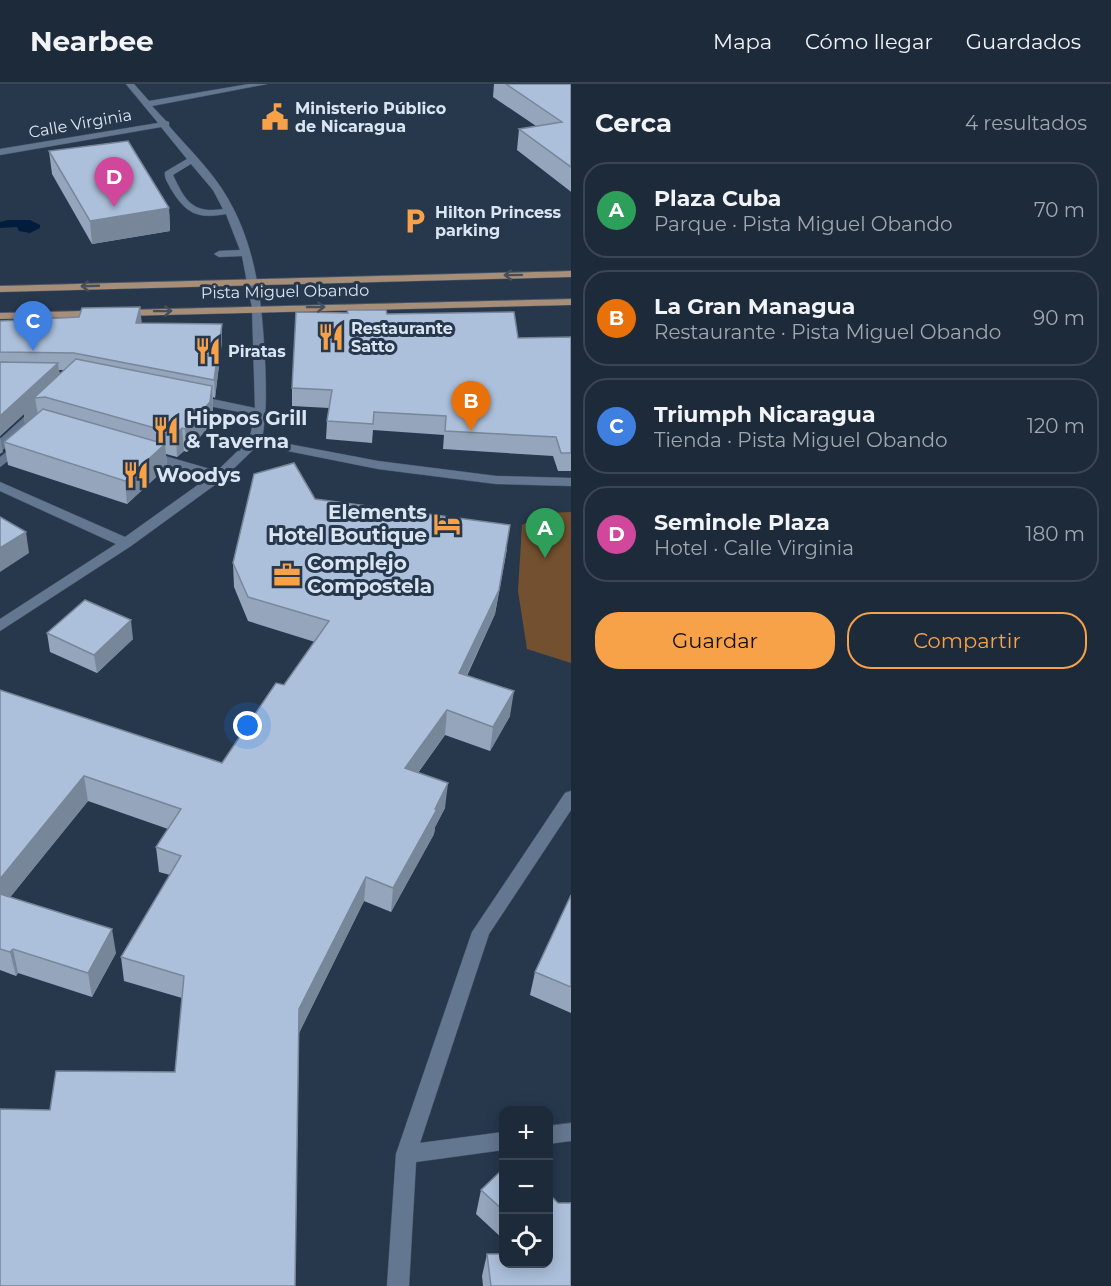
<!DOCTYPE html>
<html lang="es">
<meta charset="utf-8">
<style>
body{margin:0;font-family:Montserrat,sans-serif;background:#253242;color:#f1f3f6}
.controls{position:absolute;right:18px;bottom:18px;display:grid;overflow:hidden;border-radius:12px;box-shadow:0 3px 15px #0003}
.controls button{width:54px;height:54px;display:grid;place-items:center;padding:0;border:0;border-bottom:2px solid #3b4654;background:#1d2a3a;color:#f1f3f6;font:30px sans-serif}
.you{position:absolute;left:248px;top:642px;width:21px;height:21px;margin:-15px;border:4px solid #fff;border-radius:50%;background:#1a73e8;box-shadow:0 0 0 9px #1a73e833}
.badge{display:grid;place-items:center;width:39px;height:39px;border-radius:50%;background:#f7a149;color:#fff;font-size:20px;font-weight:700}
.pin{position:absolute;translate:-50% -50px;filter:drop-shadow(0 2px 3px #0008)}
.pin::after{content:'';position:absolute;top:32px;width:21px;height:18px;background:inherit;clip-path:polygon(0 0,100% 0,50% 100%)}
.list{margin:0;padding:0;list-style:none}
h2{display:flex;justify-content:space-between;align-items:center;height:78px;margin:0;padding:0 24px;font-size:26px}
h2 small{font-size:20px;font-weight:400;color:#a0a7af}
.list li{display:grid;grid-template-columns:39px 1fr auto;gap:18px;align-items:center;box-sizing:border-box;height:96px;margin:0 12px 12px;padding:0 12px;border:2px solid #3b4654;border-radius:24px}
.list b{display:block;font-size:22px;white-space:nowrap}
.list p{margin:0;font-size:20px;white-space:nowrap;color:#a0a7af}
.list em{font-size:20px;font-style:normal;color:#a0a7af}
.actions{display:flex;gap:12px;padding:18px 24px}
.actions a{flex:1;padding:14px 0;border:2px solid #f7a149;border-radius:24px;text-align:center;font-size:21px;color:#f7a149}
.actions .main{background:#f7a149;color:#111}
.icon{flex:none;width:33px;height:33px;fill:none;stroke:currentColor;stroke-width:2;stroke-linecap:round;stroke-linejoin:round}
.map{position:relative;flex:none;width:571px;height:1202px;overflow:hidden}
header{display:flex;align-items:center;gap:36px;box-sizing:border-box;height:84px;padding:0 30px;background:#1d2a3a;border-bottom:2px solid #3b4654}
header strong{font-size:28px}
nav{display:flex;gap:33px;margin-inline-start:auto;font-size:21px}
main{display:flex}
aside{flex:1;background:#1d2a3a}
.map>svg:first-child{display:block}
.green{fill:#73502f}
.water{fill:#021c3d}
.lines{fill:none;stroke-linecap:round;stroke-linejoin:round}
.minor-casing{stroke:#485669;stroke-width:1}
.major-casing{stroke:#485669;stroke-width:1}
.minor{fill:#647790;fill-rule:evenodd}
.major{fill:#a78e79;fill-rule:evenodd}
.wall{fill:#94a5bc;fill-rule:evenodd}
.shaded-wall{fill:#788699}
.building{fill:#acc0db;stroke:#788699;stroke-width:1.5}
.oneway{stroke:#474e58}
.labels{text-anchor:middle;stroke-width:6;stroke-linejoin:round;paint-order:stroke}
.far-poi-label{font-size:16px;font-weight:bold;fill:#dae5f3;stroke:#27384d;text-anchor:start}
.far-street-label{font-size:16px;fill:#dae5f3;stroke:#27384d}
.poi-label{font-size:20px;font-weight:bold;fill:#dae5f3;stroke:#27384d;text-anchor:start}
</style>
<header>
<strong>Nearbee</strong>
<nav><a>Mapa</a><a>Cómo llegar</a><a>Guardados</a></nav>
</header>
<main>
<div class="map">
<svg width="571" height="1202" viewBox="0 0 571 1202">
<rect width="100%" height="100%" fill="#27384d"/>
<polygon class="green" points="571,428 571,579 527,565 518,507 522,441 546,429"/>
<polygon class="water" points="8,136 30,136 40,141 40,144 30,149 19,147 17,143 0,144 0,138"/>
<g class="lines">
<defs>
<g id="minor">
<path d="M126,0h8l15,17 100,-17h18l-115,22 14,15 3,1v4c18,21 38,40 53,63 34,52 40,112 43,172 1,27 2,51 -3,78l116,22 118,15 75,2v8l-75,-2 -118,-15 -120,-24 -35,34 -92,67 -131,85v-12l116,-75 -116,-53v-9l125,55 84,-60 -66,-19 -2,-3 2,-3h8l66,19 32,-31 6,-25 -62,-12 -6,-4 6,-4 62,13 -3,-100 -10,-52 -23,1 -5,-3 5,-3 21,-1 -14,-36c-28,5 -40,0 -55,-25 -3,-6 -7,-11 -6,-17l22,-13 -26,-32 -161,28v-6l158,-26zM191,80l22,26 10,19c-30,5 -38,-8 -50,-34z"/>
<polygon points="39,322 43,323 43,329 4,365 0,366 0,355 35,323"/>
<polygon points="21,357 25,358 25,364 0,383 0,373"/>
<polygon points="571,707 571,726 489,850 420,1059 503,1048 503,1066 416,1078 409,1202 387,1202 396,1070 472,848 565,709"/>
<polygon points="571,1039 571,1057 548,1060 548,1042"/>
</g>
<g id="major">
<polygon points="571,187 571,193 0,208 0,202"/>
<polygon points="571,215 571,221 0,235 0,229"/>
</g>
</defs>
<use href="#minor" class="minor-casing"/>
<use href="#major" class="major-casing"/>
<use href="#minor" class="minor"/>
<use href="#major" class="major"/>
</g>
<g class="wall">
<polygon points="494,0 571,0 571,108 570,107 517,66 519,45 536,42 493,13"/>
<polygon points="49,67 169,124 170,147 92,160 52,90"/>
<path d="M140,223l1,16 81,18 -7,57 -2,-1v12l-2,15 -24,28 -3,-1 -7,6 -11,-3 1,13 -40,37 -119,-39 -4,-23 21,-18 -1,-10 -24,22v-115l79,-4zM59,286h6l-5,4z"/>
<polygon points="387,230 518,254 571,253 571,387 558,387 553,372 443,365 444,351 373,346 372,359 326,355 327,337 329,324 292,322 292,304"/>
<polygon points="315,415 507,465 495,530 467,592 510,632 490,667 445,651 418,689 445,724 435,743 434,750 391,828 364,817 299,949 295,1202 50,1026 175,988 182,914 124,897 121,873 170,791 159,788 156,763 168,745 88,717 10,813 116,869 92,913 18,889 16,892 0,886 0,606 222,679 284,601 315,558 248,537 234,503 233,479"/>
<polygon points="47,549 133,555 97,589 50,568"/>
<polygon points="571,811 571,929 530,911 535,888"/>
<polygon points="504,1084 504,1156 476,1130 481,1106"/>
<polygon points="558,1119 571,1202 483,1202 482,1192 487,1170 549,1179"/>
</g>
<g class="shaded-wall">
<polygon points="169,124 170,147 92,160 90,137"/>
<polygon points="140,223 142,240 136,239"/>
<polygon points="222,240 222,257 215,314 214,296"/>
<polygon points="58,279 60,296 35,314 39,336 26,347 24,330 0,352 0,332"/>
<polygon points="212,302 213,325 211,340 187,368 185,345"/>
<polygon points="182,344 184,367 177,373 176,350"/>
<polygon points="0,352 3,368 0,370"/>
<polygon points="165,360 167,383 127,420 125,397"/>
<polygon points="510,441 495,530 456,614 459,589"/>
<polygon points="26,448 29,469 0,488 0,464"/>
<polygon points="131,536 133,555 97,589 94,571"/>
<polygon points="514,607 510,632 490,667 493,643"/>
<polygon points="447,626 445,651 403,709 405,684"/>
<polygon points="84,692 88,717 0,826 0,795"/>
<polygon points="448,699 445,724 435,743 434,750 391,828 393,804"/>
<polygon points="366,793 364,817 299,949 299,925"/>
<polygon points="112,845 116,869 92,913 88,889"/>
<polygon points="13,865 18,889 16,892 10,868"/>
</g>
<g class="building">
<polygon points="506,0 571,0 571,83 519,45 562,38"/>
<polygon points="128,57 169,124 90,137 49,67"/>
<polygon points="140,223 136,239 222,240 214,296 74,269 0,268 0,237 79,233 82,224"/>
<polygon points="347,226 386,226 387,230 514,228 518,254 571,253 571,369 561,369 556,353 445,347 446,332 374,328 373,340 327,337 332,306 292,304 296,228 348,229"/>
<polygon points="76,275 212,302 210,318 185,345 182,344 176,350 45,313 35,314 23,324"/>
<polygon points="0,278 58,279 0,332"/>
<polygon points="43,325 165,360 125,397 4,358"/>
<polygon points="294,379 315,415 510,441 499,506 459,589 514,607 493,643 447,626 405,684 448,699 435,725 437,725 393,804 366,793 299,925 295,1202 0,1202 0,1025 50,1026 56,987 175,988 184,892 121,873 181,772 156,763 181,725 84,692 0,795 0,606 222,679 276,599 284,601 329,537 248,513 233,479 254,390"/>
<polygon points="0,433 26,448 0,464"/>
<polygon points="85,516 131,536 94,571 47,549"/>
<polygon points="0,810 112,845 88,889 13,865 10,868 0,865"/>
<polygon points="571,811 571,903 535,888"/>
<polygon points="504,1084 504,1127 481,1106"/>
<polygon points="549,1110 558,1119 571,1119 571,1202 491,1202 487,1170 504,1170 504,1179 549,1179"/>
</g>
<defs><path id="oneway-shaft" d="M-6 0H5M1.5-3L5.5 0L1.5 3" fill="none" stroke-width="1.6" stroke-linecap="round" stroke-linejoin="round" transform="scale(1.5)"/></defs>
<g class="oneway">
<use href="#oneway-shaft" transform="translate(513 191) rotate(179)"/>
<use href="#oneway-shaft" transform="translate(90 202) rotate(178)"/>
<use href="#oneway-shaft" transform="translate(316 223) rotate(-1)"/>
<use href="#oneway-shaft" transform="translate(163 227) rotate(-1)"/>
</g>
<defs>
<symbol id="civic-bare" viewBox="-9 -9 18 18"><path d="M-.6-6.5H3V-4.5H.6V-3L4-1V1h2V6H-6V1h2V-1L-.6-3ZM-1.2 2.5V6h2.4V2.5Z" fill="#f7a149" stroke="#27384d" stroke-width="2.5" paint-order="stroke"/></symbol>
<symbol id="parking-bare" viewBox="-9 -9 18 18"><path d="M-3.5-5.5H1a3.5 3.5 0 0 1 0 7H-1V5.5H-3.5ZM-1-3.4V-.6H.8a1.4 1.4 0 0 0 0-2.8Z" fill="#f7a149" stroke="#27384d" stroke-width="2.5" paint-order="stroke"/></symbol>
<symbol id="restaurant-bare" viewBox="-9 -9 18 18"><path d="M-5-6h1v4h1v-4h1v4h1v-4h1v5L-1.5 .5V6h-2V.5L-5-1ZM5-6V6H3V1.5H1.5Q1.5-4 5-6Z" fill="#f7a149" stroke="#27384d" stroke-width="2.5" paint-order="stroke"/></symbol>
<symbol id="hotel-bare" viewBox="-9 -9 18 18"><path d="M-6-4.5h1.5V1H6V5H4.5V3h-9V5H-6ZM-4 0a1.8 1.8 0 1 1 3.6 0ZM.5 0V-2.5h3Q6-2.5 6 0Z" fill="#f7a149" stroke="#27384d" stroke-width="2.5" paint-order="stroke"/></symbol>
<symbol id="office-bare" viewBox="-9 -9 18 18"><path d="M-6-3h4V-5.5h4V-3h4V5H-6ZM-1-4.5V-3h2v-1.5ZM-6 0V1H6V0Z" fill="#f7a149" stroke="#27384d" stroke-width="2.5" paint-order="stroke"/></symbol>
</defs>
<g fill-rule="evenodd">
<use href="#civic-bare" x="256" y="14" width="38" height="38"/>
<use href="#parking-bare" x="396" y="118" width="38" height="38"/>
<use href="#restaurant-bare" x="312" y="234" width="38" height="38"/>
<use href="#restaurant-bare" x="189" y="248" width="38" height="38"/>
<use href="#restaurant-bare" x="147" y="327" width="38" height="38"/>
<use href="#restaurant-bare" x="117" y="372" width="38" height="38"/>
<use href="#hotel-bare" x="428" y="421" width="38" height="38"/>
<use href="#office-bare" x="268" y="472" width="38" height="38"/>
</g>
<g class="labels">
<g class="far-poi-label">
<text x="295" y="30">Ministerio Público<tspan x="295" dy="18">de Nicaragua</tspan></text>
<text x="435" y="134">Hilton Princess<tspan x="435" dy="18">parking</tspan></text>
<text x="351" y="250">Restaurante<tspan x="351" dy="18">Satto</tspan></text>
<text x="228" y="273">Piratas</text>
</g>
<g class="far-street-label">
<text transform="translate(80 39) rotate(-10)" y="6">Calle Virginia</text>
<text transform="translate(285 207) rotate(-1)" y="6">Pista Miguel Obando</text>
</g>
<g class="poi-label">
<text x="186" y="341">Hippos Grill<tspan x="186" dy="23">&amp; Taverna</tspan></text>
<text x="156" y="398">Woodys</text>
<text x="427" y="435" text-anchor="end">Elements<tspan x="427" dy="23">Hotel Boutique</tspan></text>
<text x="307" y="486">Complejo<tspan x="307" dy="23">Compostela</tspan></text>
</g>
</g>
</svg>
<div class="controls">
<button>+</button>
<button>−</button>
<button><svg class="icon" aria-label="locate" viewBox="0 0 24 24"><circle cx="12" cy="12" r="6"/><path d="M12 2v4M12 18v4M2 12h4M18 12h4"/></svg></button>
</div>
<div class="you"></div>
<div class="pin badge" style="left:545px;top:474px;background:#2e9e5b">A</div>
<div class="pin badge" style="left:471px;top:347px;background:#e8710a">B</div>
<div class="pin badge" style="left:33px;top:267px;background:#3f7fe0">C</div>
<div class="pin badge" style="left:114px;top:123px;background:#d1479c">D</div>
</div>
<aside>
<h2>Cerca<small>4 resultados</small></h2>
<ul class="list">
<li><span class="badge" style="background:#2e9e5b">A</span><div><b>Plaza Cuba</b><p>Parque · Pista Miguel Obando</p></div><em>70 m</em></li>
<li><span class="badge" style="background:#e8710a">B</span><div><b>La Gran Managua</b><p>Restaurante · Pista Miguel Obando</p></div><em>90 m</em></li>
<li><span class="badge" style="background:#3f7fe0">C</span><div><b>Triumph Nicaragua</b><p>Tienda · Pista Miguel Obando</p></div><em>120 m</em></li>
<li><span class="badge" style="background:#d1479c">D</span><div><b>Seminole Plaza</b><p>Hotel · Calle Virginia</p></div><em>180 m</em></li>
</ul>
<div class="actions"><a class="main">Guardar</a><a>Compartir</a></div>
</aside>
</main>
